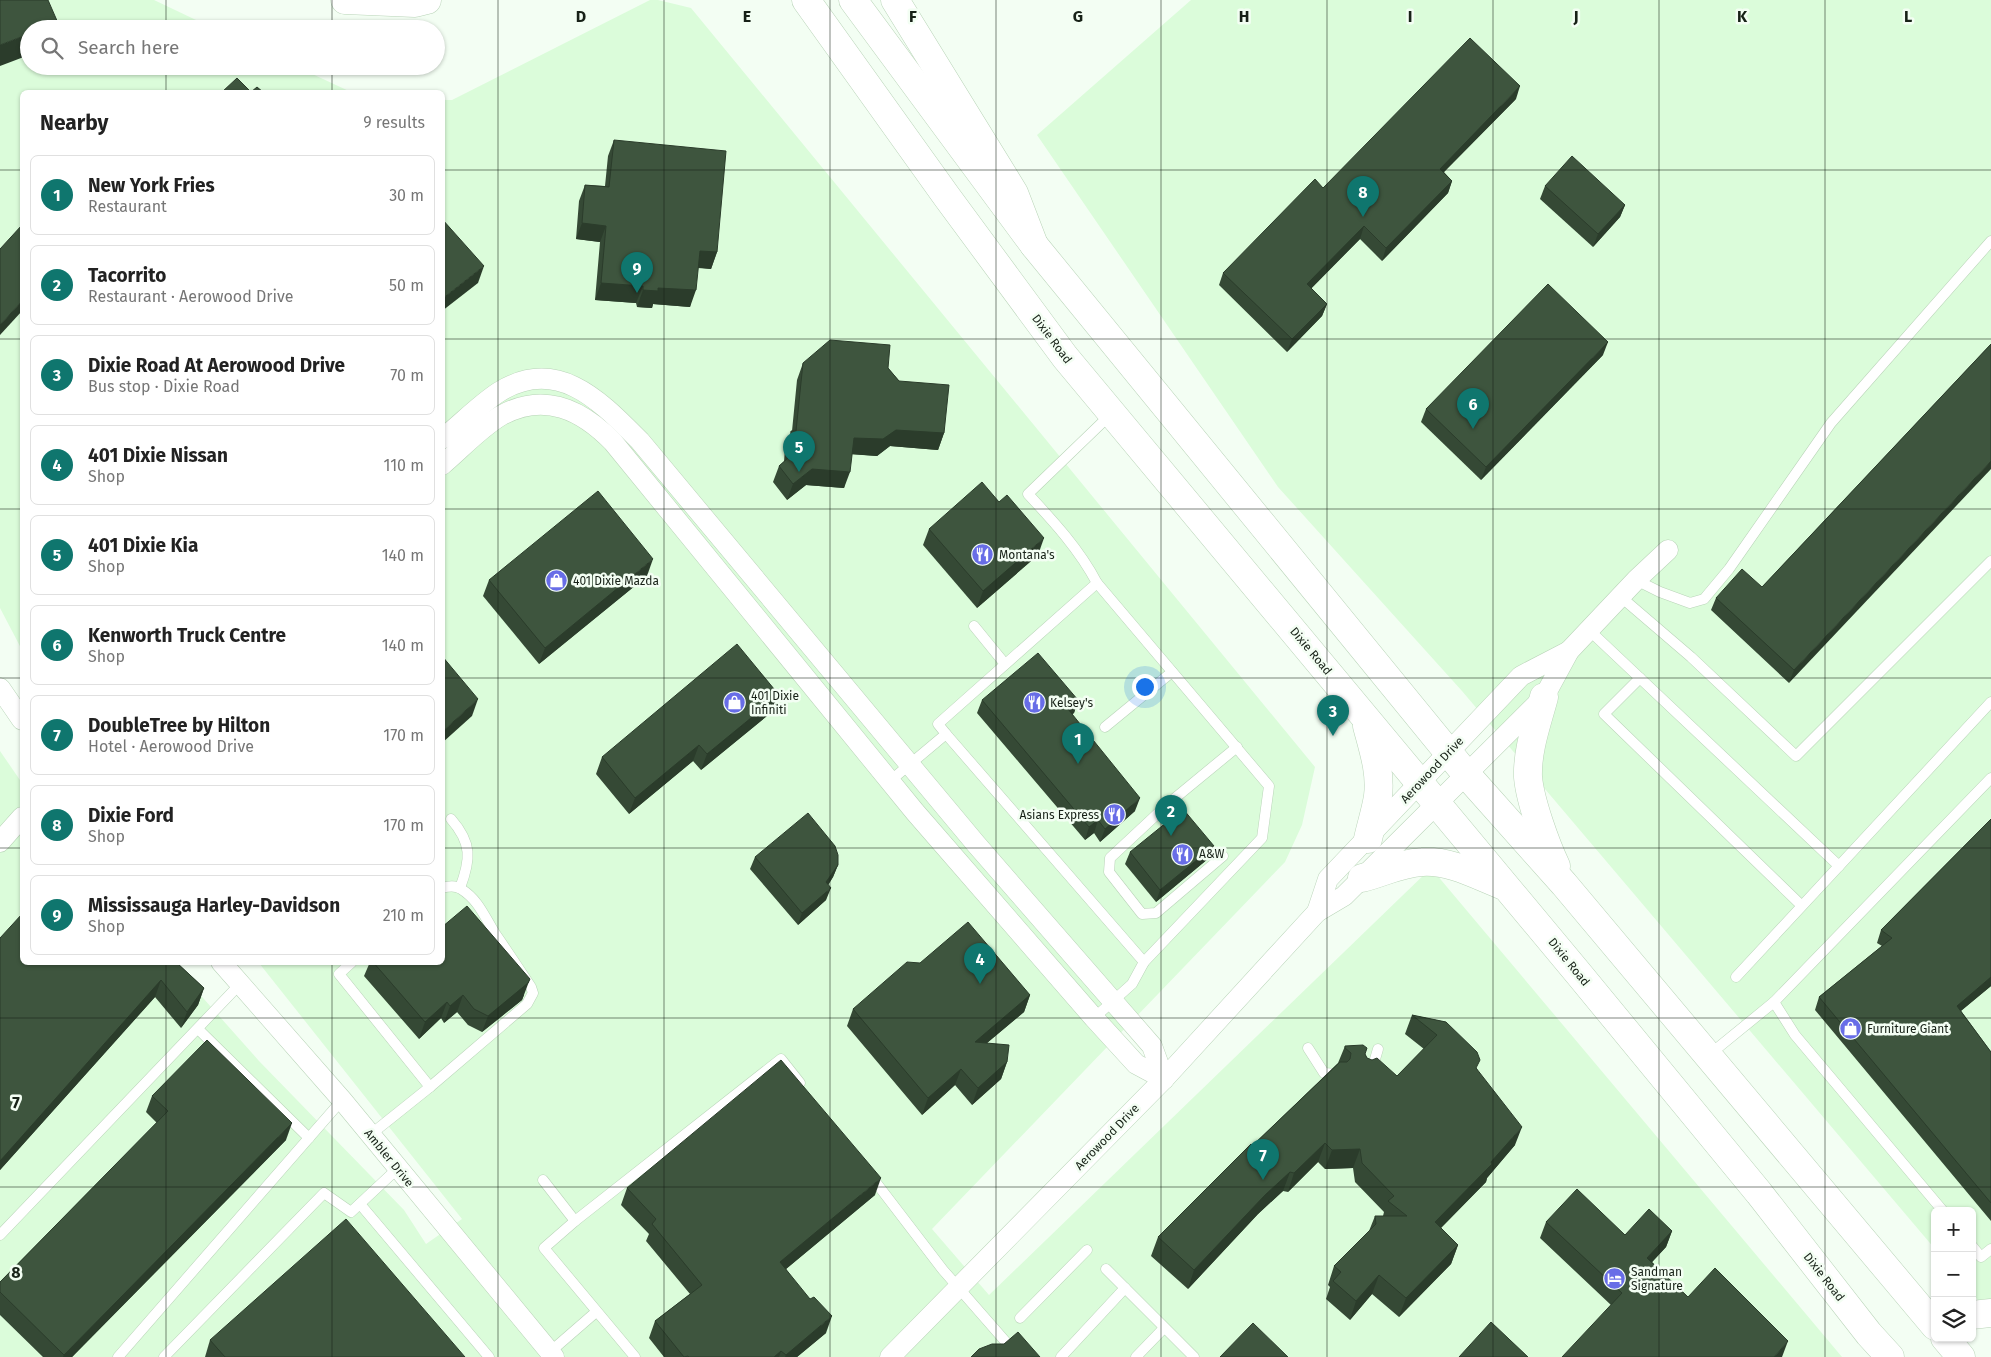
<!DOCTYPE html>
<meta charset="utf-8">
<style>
body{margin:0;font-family:"Fira Sans",sans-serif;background:#f6f6f6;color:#222}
.controls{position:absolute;right:15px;bottom:15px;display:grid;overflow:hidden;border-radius:8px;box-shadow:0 1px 4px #0004}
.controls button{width:45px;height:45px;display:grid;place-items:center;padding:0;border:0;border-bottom:1px solid #e0e0e0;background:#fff;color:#222;font:25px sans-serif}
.you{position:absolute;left:1144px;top:686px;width:18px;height:18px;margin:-12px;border:4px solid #fff;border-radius:50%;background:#1a73e8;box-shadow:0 0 0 8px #1a73e833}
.badge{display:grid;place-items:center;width:32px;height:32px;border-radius:50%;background:#0f766e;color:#fff;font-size:16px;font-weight:700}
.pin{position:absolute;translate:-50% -41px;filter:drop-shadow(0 1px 2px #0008)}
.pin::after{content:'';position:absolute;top:26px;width:18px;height:15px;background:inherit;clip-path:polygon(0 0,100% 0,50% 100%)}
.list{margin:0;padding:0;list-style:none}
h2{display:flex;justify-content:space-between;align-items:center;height:65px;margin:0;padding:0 20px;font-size:21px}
h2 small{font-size:16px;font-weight:400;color:#767676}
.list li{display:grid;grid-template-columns:32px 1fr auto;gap:15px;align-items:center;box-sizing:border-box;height:80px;margin:0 10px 10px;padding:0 10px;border:1px solid #e0e0e0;border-radius:8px}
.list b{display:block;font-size:19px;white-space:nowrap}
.list p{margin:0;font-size:16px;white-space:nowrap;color:#767676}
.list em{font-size:16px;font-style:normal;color:#767676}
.icon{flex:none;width:28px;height:28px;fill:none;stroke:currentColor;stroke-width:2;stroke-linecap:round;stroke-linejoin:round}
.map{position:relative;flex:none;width:1991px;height:1357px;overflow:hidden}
.search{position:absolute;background:#fff;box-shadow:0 1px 4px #0004;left:20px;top:20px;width:425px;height:55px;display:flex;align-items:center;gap:12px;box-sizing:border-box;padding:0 18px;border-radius:28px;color:#767676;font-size:19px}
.panel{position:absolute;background:#fff;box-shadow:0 1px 4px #0004;left:20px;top:90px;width:425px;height:875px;border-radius:8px}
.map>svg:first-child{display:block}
.built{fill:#dbfcda}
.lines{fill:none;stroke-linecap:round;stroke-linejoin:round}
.service-casing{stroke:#b9d4b8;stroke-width:11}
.minor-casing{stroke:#b9d4b8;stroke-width:21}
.secondary-casing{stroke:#b9d4b8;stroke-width:29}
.motorway-casing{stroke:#b9d4b8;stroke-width:29}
.service{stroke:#fff;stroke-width:10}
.minor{stroke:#fff;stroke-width:20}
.secondary{stroke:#fff;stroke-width:28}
.motorway{stroke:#fff;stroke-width:28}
.wall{fill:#354935}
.shaded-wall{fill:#2b3c2b}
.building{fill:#3e553e;stroke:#2b3c2b}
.grid{fill:none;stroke:#172117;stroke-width:1;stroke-opacity:0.55}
.labels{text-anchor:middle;stroke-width:5;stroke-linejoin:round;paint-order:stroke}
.street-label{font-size:12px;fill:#172117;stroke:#f3fef3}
.poi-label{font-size:12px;fill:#172117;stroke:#f3fef3;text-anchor:start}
.grid-label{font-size:16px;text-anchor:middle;font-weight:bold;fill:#172117;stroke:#f3fef3;stroke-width:5;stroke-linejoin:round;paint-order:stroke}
</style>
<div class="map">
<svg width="1991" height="1357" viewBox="0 0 1991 1357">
<rect width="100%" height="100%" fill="#f3fef3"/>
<g class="built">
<polygon points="0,0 154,0 215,29 29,29 29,66 295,66 351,92 22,92 22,650 0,608"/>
<polygon points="650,0 658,0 691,8 1315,767 1302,825 1285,862 932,1229 989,1295 1431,868 1842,1357 0,1357 0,751 22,783 22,962 172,963 259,1061 404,1210 426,1244 462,1219 259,963 442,962 443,100 452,100"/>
<polygon points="1191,0 1991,0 1991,1316 1972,1293 1972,1211 1935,1211 1935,1249 1462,691 1278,487 1037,135"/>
</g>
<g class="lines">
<defs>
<g id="service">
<polyline points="1636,580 1660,592 1690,603 1704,599 1729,569 1831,423 1991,241"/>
<polyline points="1621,597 1691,657 1796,756 1991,561"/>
<polyline points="974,626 1005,664"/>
<polyline points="1589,630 1839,866 1991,702"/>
<polyline points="1640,678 1604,714 1801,905"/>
<polyline points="1105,727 1172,672"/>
<polyline points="946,734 1144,962"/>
<polyline points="890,781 946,734 938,724 1097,583"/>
<path d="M451,819c21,24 20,40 9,69"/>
<polyline points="1223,856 1156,913 1142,914 1109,872 1110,858 1169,803 1237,747"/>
<polyline points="352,962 339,974 430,1087 370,1135"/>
<polyline points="1736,977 1839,866"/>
<polyline points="1774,1002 1991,778"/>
<path d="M1094,1018l38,-34 12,-22 118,-124 7,-52 -172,-203c-18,-34 -43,-61 -69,-89l83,-80"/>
<polyline points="198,1029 309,1138"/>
<polyline points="1308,1048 1324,1073 1338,1074"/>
<polyline points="1709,1055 1774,1002 1795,1035 1943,1211"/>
<polyline points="1368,1070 1373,1066 1378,1049"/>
<path d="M430,1087l97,-83 6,-11 -2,-6c-12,-18 -23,-35 -35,-52 -11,-17 -17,-35 -35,-46 -6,-4 -12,-3 -19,-1"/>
<polyline points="871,1176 943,1270 1019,1357"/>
<polyline points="543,1180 575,1221"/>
<polyline points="360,1204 489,1357"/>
<polyline points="0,1235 240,984"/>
<polyline points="1972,1246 1981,1257 1991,1249"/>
<polyline points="1106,1269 1194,1357"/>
<polyline points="1020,1318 1087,1250"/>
<polyline points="550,1352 596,1312"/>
<polyline points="118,1357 342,1100"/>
<polyline points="164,1357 324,1193 351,1212 397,1169"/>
<polyline points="635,1357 544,1248 575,1221 781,1059 800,1083"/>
<polyline points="1061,1357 1125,1288"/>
<polyline points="1136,1357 1164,1328"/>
</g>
<g id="minor">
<path d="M442,439c19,-15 37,-34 57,-47 59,-37 102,10 141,49l336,403 176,202 12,33"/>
<path d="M442,465c19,-16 39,-38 60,-50 43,-23 80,-5 111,27l302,370 179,206 42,46 28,15"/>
<polyline points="0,688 22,720"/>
<polyline points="0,842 22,817"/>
<polyline points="1317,912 1328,879 1521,676 1569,651"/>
<polyline points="221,962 342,1100 554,1357"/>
<polyline points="890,1357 1164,1079 1317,912 1344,896 1544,697 1569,651 1636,580 1668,550"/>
</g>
<g id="secondary">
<polyline points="806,0 947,197 1065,357 1578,973 1759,1193 1869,1334 1890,1357"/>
<polyline points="853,0 1034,245 1466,774 1564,884 1935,1326"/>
<path d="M1544,697c-7,26 -17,53 -16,80 2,24 18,68 28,89"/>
<path d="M1367,726c6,23 14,46 11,70 -2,14 -7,29 -10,43"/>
<path d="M1362,878c20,-5 39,-15 60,-16 28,-2 56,14 82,24"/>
<polyline points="1972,1315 1991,1313"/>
<polyline points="1945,1338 1961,1357"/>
</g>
<g id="motorway">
<polyline points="345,0 415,3 427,0"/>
<polyline points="895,0 1014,193 1034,245"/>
</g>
</defs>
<use href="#service" class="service-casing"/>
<use href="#minor" class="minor-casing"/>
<use href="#secondary" class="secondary-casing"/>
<use href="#motorway" class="motorway-casing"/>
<use href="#service" class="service"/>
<use href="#minor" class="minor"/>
<use href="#secondary" class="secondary"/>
<use href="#motorway" class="motorway"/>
</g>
<g class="wall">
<polygon points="1516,99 1444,172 1452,181 1448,193 1382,261 1360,239 1311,288 1327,304 1322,316 1287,352 1219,285 1223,273 1323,188"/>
<polygon points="614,140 717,252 711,269 698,268 690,307 653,304 652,308 637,307 636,303 595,300 600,242 576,239 579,201 585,185 605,186 608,156"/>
<polygon points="1545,186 1625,205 1620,217 1593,247 1540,199"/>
<polygon points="1991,344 1789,683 1711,610 1716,598 1762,587"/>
<polygon points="1603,355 1481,480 1421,422 1426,409"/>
<polygon points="803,363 888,368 944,433 938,450 890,446 877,456 852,454 844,488 806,485 787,500 773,482 779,466 784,462 785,448 792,431 797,380"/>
<polygon points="999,502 1038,555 977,608 923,545 929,529"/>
<polygon points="647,576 539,664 483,596 489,580"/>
<polygon points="779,695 773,711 701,770 693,761 629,814 596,774 602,757"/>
<polygon points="982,700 1078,700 1074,713 1072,714 1135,811 1100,842 1094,833 1085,840 977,713"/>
<polygon points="1991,819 1991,986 1961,1011 1991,1052 1991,1221 1815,1010 1819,997 1882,946 1877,943 1881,930"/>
<polygon points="1130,852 1209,858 1156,902 1125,864"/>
<polygon points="755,857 838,865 833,877 828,885 826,900 798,925 750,869"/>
<polygon points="0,938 176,962 204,988 198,1005 181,1028 155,997 0,1170"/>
<polygon points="370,962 442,962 524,995 522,1000 482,1032 468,1025 457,1012 444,1023 441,1018 419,1039 364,976"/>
<polygon points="1030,995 1024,1012 987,1043 1007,1062 1001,1079 972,1105 955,1085 922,1115 847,1026 853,1009"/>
<polygon points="1412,1015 1446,1022 1477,1069 1515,1145 1487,1178 1486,1182 1441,1228 1458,1245 1451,1264 1399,1317 1372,1294 1350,1320 1326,1299 1330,1287 1328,1285 1334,1266 1369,1231 1375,1216 1383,1216 1384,1212 1355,1182 1353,1168 1325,1169 1318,1162 1288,1192 1283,1191 1258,1214 1188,1289 1151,1256 1158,1237 1338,1063 1345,1046 1365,1054 1367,1058 1397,1076 1424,1049 1405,1034"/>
<polygon points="152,1096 286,1140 72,1357 43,1357 0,1315 0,1282 157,1123 146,1112"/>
<polygon points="627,1188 875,1195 786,1269 826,1333 797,1357 664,1357 649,1338 655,1321 690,1294 646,1241 649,1234 621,1205"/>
<polygon points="1546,1222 1625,1235 1672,1231 1666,1247 1652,1262 1688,1297 1611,1305 1540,1238"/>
<polygon points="210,1340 465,1357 205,1357"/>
</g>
<g class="shaded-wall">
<polygon points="58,23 56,29 44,29"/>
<polygon points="29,34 29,55 0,66 0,45"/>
<polygon points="1520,86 1516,99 1435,181 1440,169"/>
<polygon points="1452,181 1448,193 1382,261 1386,248"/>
<polygon points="1625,205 1620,217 1593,247 1598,234"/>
<polygon points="582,223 606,226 600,242 576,239"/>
<polygon points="1364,226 1360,239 1303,297 1307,284"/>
<polygon points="700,251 717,252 711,269 694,267"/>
<polygon points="484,266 478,283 442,311 442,299"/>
<polygon points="601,283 643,286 636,303 595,300"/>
<polygon points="658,288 696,290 690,307 653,304 652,308 637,307 643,290"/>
<polygon points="22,301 22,311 0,335 0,325"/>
<polygon points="1327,304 1322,316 1287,352 1292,339"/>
<polygon points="1608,342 1603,355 1481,480 1486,467"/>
<polygon points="896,430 944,433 938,450 890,446 877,456 848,454 854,438"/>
<polygon points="1991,461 1991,469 1789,683 1794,670"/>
<polygon points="812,469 850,472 844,488 806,485 787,500 793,484"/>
<polygon points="1044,538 1038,555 977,608 983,591"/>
<polygon points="653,559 647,576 539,664 545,648"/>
<polygon points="779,695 773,711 701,770 707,754"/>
<polygon points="478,699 472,716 442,743 442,732"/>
<polygon points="1078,700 1074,713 1063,721 1068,709"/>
<polygon points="699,745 693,761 629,814 635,798"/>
<polygon points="1140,798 1135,811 1100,842 1105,829"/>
<polygon points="1098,820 1094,833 1085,840 1089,827"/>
<polygon points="1214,846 1209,858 1156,902 1160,890"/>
<polygon points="838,865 833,877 822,895 826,882"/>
<polygon points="831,888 826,900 798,925 802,913"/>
<polygon points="1991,977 1991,986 1952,1018 1957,1006"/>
<polygon points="530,979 522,1000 482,1032 488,1016"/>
<polygon points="161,980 155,997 0,1170 0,1161"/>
<polygon points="204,988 198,1005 181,1028 187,1012"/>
<polygon points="463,995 457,1012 444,1023 450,1006"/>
<polygon points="1030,995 1024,1012 969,1058 975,1042"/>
<polygon points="447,1002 441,1018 419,1039 425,1022"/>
<polygon points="1007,1062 1001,1079 972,1105 978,1088"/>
<polygon points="961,1069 955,1085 922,1115 928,1098"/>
<polygon points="292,1123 286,1140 72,1357 63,1357 64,1355"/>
<polygon points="1522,1127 1515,1145 1487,1178 1486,1182 1428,1241 1435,1222 1491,1162"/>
<polygon points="1325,1143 1318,1162 1288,1192 1294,1173"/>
<polygon points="1360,1149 1353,1168 1325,1169 1332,1150"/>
<polygon points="1290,1172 1283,1191 1258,1214 1188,1289 1194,1270 1265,1195"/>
<polygon points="881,1178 875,1195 774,1279 780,1262"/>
<polygon points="1672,1231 1666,1247 1641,1274 1647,1258"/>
<polygon points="1458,1245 1451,1264 1399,1317 1406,1298"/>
<polygon points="1379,1275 1372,1294 1350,1320 1356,1301"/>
<polygon points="832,1316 826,1333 797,1357 785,1357 786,1355"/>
<polygon points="1788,1341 1782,1357 1774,1357"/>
<polygon points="781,1351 779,1357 774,1357"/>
</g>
<g class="building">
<polygon points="0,0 48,0 58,23 44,29 29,29 29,34 0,45"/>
<polygon points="1470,38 1520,86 1440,169 1452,181 1386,248 1364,226 1307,284 1327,304 1292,339 1223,273 1315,179 1323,188"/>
<polygon points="237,78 251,92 257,87 263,92 222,92"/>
<polygon points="614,140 726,151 717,252 700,251 696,290 658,288 658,291 643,290 643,286 601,283 606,226 582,223 585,185 609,187"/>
<polygon points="1572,156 1625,205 1598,234 1545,186"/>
<polygon points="442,219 484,266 442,299"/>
<polygon points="22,225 22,301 0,325 0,249"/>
<polygon points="1548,284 1608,342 1486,467 1426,409"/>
<polygon points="830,340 890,345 888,368 899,381 949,385 944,433 896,430 883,439 854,438 850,472 812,469 793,484 779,466 789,457 791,431 796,431 803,363"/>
<polygon points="1991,344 1991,461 1794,670 1716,598 1742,569 1762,587"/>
<polygon points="982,482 999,502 1007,495 1044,538 983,591 929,529"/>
<polygon points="598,491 653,559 545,648 489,580"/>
<polygon points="737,644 779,695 707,754 699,745 635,798 602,757"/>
<polygon points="1038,653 1078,700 1068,709 1140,798 1105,829 1098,820 1089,827 982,700"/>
<polygon points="442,656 478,699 442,732"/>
<polygon points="1183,809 1214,846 1160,890 1130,852"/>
<polygon points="808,813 835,846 838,855 838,865 826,882 831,888 802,913 755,857"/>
<polygon points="1991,819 1991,977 1957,1006 1991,1052 1991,1203 1819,997 1892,938 1881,930"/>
<polygon points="467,906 530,979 528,983 488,1016 474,1009 463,995 450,1006 447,1002 425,1022 373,962 442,962 442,927"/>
<polygon points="22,914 22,962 176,962 204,988 187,1012 161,980 0,1161 0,938"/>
<polygon points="968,922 1030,995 975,1042 1009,1045 1007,1062 978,1088 961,1069 928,1098 853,1009 907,962 920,963"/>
<polygon points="1412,1015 1446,1022 1477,1052 1480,1060 1476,1068 1522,1127 1491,1162 1492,1164 1435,1222 1458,1245 1406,1298 1379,1275 1356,1301 1333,1281 1341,1272 1334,1266 1376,1224 1375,1216 1407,1216 1388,1201 1394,1196 1362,1163 1360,1149 1332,1150 1325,1143 1294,1173 1290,1172 1265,1195 1194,1270 1158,1237 1251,1144 1252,1146 1340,1062 1347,1062 1350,1059 1351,1053 1345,1048 1345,1046 1363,1045 1367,1048 1365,1054 1367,1058 1372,1060 1377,1058 1397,1076 1437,1035"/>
<polygon points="207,1040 292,1123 64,1355 0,1292 0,1282 168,1111 152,1096"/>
<polygon points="781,1060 881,1178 780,1262 810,1299 814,1297 832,1316 786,1355 781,1351 774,1357 689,1357 688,1356 684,1357 655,1321 702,1285 652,1224 656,1219 627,1188"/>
<polygon points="1577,1189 1625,1235 1649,1209 1672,1231 1647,1258 1688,1297 1715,1268 1788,1341 1774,1357 1562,1357 1622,1293 1546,1222"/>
<polygon points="346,1219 465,1357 225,1357 210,1340"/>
<polygon points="1491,1322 1528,1357 1459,1357"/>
<polygon points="1253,1323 1288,1357 1220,1357"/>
<polygon points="1018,1332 1040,1357 971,1357 979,1349 992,1344 1004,1344"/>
</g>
<path class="grid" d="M166,0v29M332,0v29M498,0v1357M664,0v1357M830,0v1357M996,0v1357M1161,0v1357M1327,0v1357M1493,0v1357M1659,0v1357M1825,0v1357M166,66v26M332,66v26M0,170h22M442,170h1549M0,339h22M442,339h1549M0,509h22M442,509h1549M0,678h22M442,678h1549M0,848h22M442,848h1549M166,962v395M332,962v395M0,1018h1991M0,1187h1991"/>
<defs>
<symbol id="restaurant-disc" viewBox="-11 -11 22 22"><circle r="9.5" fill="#686de7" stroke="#f3fef3"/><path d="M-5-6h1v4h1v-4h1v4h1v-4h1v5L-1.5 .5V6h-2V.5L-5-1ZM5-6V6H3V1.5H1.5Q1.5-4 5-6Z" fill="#fff"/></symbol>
<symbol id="shop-disc" viewBox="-11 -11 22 22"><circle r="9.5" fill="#686de7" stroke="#f3fef3"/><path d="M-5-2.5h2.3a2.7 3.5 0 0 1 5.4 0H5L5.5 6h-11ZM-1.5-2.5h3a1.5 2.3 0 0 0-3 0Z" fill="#fff"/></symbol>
<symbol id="hotel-disc" viewBox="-11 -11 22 22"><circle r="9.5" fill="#686de7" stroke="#f3fef3"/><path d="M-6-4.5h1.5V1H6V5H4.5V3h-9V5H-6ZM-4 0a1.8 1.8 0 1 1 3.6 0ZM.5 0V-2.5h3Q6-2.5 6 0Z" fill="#fff"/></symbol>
</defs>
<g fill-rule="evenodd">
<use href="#restaurant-disc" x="970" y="542" width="25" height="25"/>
<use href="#shop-disc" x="544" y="568" width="25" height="25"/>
<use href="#shop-disc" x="722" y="690" width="25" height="25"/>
<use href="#restaurant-disc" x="1022" y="690" width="25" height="25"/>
<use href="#restaurant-disc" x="1102" y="802" width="25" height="25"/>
<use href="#restaurant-disc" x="1170" y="842" width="25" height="25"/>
<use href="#shop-disc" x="1838" y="1016" width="25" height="25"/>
<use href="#hotel-disc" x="1602" y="1266" width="25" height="25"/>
</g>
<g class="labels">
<g class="street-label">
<text transform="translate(1052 339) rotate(53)" y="4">Dixie Road</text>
<text transform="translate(1311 651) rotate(50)" y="4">Dixie Road</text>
<text transform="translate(1432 770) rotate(-47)" y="4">Aerowood Drive</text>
<text transform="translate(1569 962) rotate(51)" y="4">Dixie Road</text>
<text transform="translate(1107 1137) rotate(-46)" y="4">Aerowood Drive</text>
<text transform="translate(389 1158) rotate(51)" y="4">Ambler Drive</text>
<text transform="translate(1824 1277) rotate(52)" y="4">Dixie Road</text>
</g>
<g class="poi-label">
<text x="999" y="559">Montana's</text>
<text x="573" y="585">401 Dixie Mazda</text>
<text x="751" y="700">401 Dixie<tspan x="751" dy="14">Infiniti</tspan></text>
<text x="1050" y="707">Kelsey's</text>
<text x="1099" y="819" text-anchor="end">Asians Express</text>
<text x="1199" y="858">A&amp;W</text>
<text x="1867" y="1033">Furniture Giant</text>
<text x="1631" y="1276">Sandman<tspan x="1631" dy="14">Signature</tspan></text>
</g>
</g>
<g class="grid-label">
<text x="581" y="22">D</text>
<text x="747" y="22">E</text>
<text x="913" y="22">F</text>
<text x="1078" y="22">G</text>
<text x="1244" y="22">H</text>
<text x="1410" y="22">I</text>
<text x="1576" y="22">J</text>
<text x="1742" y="22">K</text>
<text x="1908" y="22">L</text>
<text x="16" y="1108">7</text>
<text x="16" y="1278">8</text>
</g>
</svg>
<div class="controls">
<button>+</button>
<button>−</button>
<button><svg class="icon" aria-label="layers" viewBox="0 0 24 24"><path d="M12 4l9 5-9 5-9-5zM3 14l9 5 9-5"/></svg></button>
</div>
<div class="you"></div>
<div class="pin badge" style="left:1078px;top:764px">1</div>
<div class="pin badge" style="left:1171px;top:836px">2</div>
<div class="pin badge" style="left:1333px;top:736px">3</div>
<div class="pin badge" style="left:980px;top:984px">4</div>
<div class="pin badge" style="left:799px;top:472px">5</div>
<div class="pin badge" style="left:1473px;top:429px">6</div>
<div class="pin badge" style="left:1263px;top:1180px">7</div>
<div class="pin badge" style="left:1363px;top:217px">8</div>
<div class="pin badge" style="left:637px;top:293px">9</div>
<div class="search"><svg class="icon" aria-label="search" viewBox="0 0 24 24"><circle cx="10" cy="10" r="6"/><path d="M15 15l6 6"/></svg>Search here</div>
<section class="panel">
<h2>Nearby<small>9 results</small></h2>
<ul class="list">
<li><span class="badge">1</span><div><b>New York Fries</b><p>Restaurant</p></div><em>30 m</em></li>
<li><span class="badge">2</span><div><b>Tacorrito</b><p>Restaurant · Aerowood Drive</p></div><em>50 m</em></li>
<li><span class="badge">3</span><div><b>Dixie Road At Aerowood Drive</b><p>Bus stop · Dixie Road</p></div><em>70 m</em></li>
<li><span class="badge">4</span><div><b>401 Dixie Nissan</b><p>Shop</p></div><em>110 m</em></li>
<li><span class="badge">5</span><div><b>401 Dixie Kia</b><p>Shop</p></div><em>140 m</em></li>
<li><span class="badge">6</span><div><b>Kenworth Truck Centre</b><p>Shop</p></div><em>140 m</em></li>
<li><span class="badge">7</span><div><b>DoubleTree by Hilton</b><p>Hotel · Aerowood Drive</p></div><em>170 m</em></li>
<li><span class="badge">8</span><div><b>Dixie Ford</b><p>Shop</p></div><em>170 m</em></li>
<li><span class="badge">9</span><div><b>Mississauga Harley-Davidson</b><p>Shop</p></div><em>210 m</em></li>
</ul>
</section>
</div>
